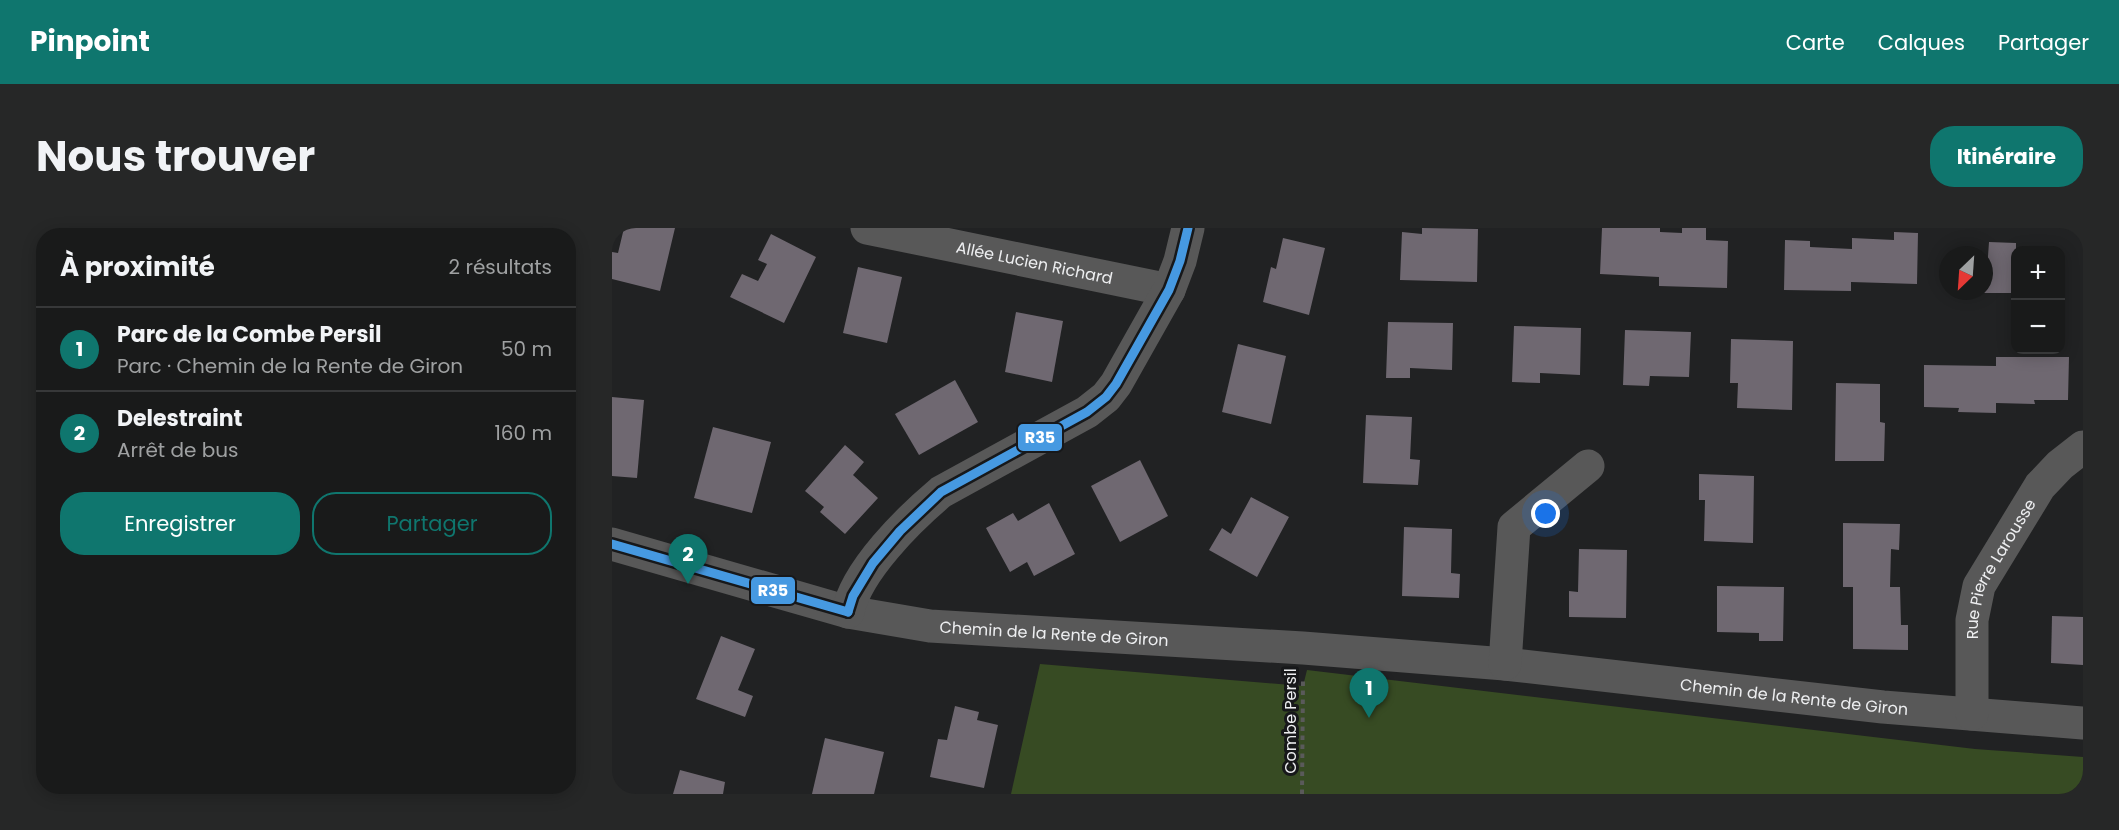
<!DOCTYPE html>
<html lang="fr">
<meta charset="utf-8">
<style>
body{margin:0;font-family:Poppins,sans-serif;background:#262727;color:#f1f3f6}
.controls{position:absolute;right:18px;top:18px;display:grid;overflow:hidden;border-radius:12px;box-shadow:0 3px 15px #0003}
.controls button{width:54px;height:54px;display:grid;place-items:center;padding:0;border:0;border-bottom:2px solid #373839;background:#191a1a;color:#f1f3f6;font:30px sans-serif}
.compass{position:absolute;left:1327px;top:18px;width:54px;height:54px;border-radius:50%;background:#191a1a;box-shadow:0 3px 15px #0003;rotate:205deg}
.you{position:absolute;left:934px;top:286px;width:21px;height:21px;margin:-15px;border:4px solid #fff;border-radius:50%;background:#1a73e8;box-shadow:0 0 0 9px #1a73e833}
.badge{display:grid;place-items:center;width:39px;height:39px;border-radius:50%;background:#0f766e;color:#fff;font-size:20px;font-weight:700}
.pin{position:absolute;translate:-50% -50px;filter:drop-shadow(0 2px 3px #0008)}
.pin::after{content:'';position:absolute;top:32px;width:21px;height:18px;background:inherit;clip-path:polygon(0 0,100% 0,50% 100%)}
.list{margin:0;padding:0;list-style:none}
h2{display:flex;justify-content:space-between;align-items:center;height:78px;margin:0;padding:0 24px;font-size:26px}
h2 small{font-size:20px;font-weight:400;color:#9fa1a2}
.list li{display:grid;grid-template-columns:39px 1fr auto;gap:18px;align-items:center;box-sizing:border-box;height:84px;padding:0 24px;border-top:2px solid #373839}
.list b{display:block;font-size:22px;white-space:nowrap}
.list p{margin:0;font-size:20px;white-space:nowrap;color:#9fa1a2}
.list em{font-size:20px;font-style:normal;color:#9fa1a2}
.actions{display:flex;gap:12px;padding:18px 24px}
.actions a{flex:1;padding:14px 0;border:2px solid #0f766e;border-radius:24px;text-align:center;font-size:21px;color:#0f766e}
.actions .main{background:#0f766e;color:#fff}
.map{position:relative;flex:none;width:1471px;height:566px;overflow:hidden;border-radius:24px}
header{display:flex;align-items:center;gap:36px;box-sizing:border-box;height:84px;padding:0 30px;background:#0f766e;color:#fff}
header strong{font-size:28px}
nav{display:flex;gap:33px;margin-inline-start:auto;font-size:21px}
.intro{display:flex;align-items:center;justify-content:space-between;box-sizing:border-box;height:144px;padding:0 36px}
h1{margin:0;font-size:42px}
.button{padding:15px 27px;border-radius:24px;background:#0f766e;color:#fff;font-size:21px;font-weight:700}
main{display:flex;gap:36px;padding:0 36px}
aside{flex:1;background:#191a1a;border-radius:24px;box-shadow:0 3px 15px #0003}
.map>svg:first-child{display:block}
.green{fill:#374b23}
.building{fill:#6f6871}
.lines{fill:none;stroke-linecap:round;stroke-linejoin:round}
.path{stroke:#5a5a5a;stroke-width:4;stroke-dasharray:4.5 4.5;stroke-linecap:butt}
.minor{stroke:#585858;stroke-width:33}
.bus-1-casing{stroke:#17181a;stroke-width:14}
.bus-1{stroke:#4699e1;stroke-width:9}
.labels{text-anchor:middle;stroke-width:6;stroke-linejoin:round;paint-order:stroke}
.street-label{font-size:16px;fill:#edeef0;stroke:#17181a}
.line-badge{stroke:#17181a;stroke-width:2}
.badge-label{font-size:16px;text-anchor:middle;font-weight:bold;fill:#fff}
</style>
<header>
<strong>Pinpoint</strong>
<nav><a>Carte</a><a>Calques</a><a>Partager</a></nav>
</header>
<div class="intro"><h1>Nous trouver</h1><a class="button">Itinéraire</a></div>
<main>
<aside>
<h2>À proximité<small>2 résultats</small></h2>
<ul class="list">
<li><span class="badge">1</span><div><b>Parc de la Combe Persil</b><p>Parc · Chemin de la Rente de Giron</p></div><em>50 m</em></li>
<li><span class="badge">2</span><div><b>Delestraint</b><p>Arrêt de bus</p></div><em>160 m</em></li>
</ul>
<div class="actions"><a class="main">Enregistrer</a><a>Partager</a></div>
</aside>
<div class="map">
<svg width="1471" height="566" viewBox="0 0 1471 566">
<rect width="100%" height="100%" fill="#212223"/>
<polygon class="green" points="428,436 691,458 695,442 1363,521 1471,529 1471,566 399,566"/>
<g class="building">
<polygon points="12,0 63,0 48,63 0,51 0,24 6,25"/>
<polygon points="810,0 866,1 865,54 788,52 790,4 810,6"/>
<polygon points="990,0 1048,0 1048,4 1070,5 1070,0 1094,0 1094,12 1116,13 1115,60 1047,58 1047,49 988,46"/>
<polygon points="1282,4 1306,5 1305,56 1239,54 1239,63 1172,62 1173,12 1198,13 1198,19 1240,21 1240,10 1282,12"/>
<polygon points="159,6 204,29 172,95 118,69 130,46 146,53 155,36 146,32"/>
<polygon points="671,10 713,20 697,87 651,74 659,39 664,41"/>
<polygon points="1377,14 1404,15 1404,65 1372,65 1372,41 1375,42"/>
<polygon points="246,39 290,49 275,115 231,105"/>
<polygon points="404,84 451,93 440,154 393,144"/>
<polygon points="776,94 841,95 840,142 798,140 798,150 774,150"/>
<polygon points="902,98 969,100 968,147 928,145 928,155 900,154"/>
<polygon points="1013,102 1079,104 1077,149 1038,148 1037,158 1011,157"/>
<polygon points="1119,111 1181,113 1180,182 1125,180 1126,155 1118,155"/>
<polygon points="626,116 674,128 659,196 610,184"/>
<polygon points="1384,129 1457,129 1456,172 1422,172 1423,176 1384,175 1384,185 1346,184 1347,180 1312,179 1312,137 1384,138"/>
<polygon points="343,152 366,194 307,227 283,186"/>
<polygon points="1224,155 1268,156 1268,194 1273,195 1272,233 1223,233"/>
<polygon points="0,169 32,172 25,250 0,248"/>
<polygon points="754,187 800,189 798,231 808,232 806,257 751,255"/>
<polygon points="101,199 159,214 140,285 82,270"/>
<polygon points="233,217 252,234 241,247 266,270 233,306 208,284 212,279 193,263"/>
<polygon points="528,232 556,288 508,314 479,258"/>
<polygon points="1087,246 1142,248 1141,315 1092,313 1093,272 1087,272"/>
<polygon points="639,269 677,289 645,349 597,322 610,300 619,306"/>
<polygon points="437,275 463,326 422,348 415,334 398,344 374,300 401,285 406,293"/>
<polygon points="1231,295 1288,296 1287,322 1279,321 1278,359 1288,359 1289,397 1296,397 1296,422 1241,421 1241,359 1231,359"/>
<polygon points="792,299 840,301 839,345 848,346 847,370 790,368"/>
<polygon points="967,321 1015,322 1014,390 957,389 957,363 966,364"/>
<polygon points="1105,358 1172,359 1171,413 1147,413 1147,405 1105,404"/>
<polygon points="1440,388 1471,389 1471,437 1439,435"/>
<polygon points="109,408 143,421 126,462 141,468 133,489 84,471"/>
<polygon points="343,478 367,484 365,492 386,497 372,560 318,549 326,511 335,512"/>
<polygon points="213,510 272,524 262,566 200,566"/>
<polygon points="68,542 113,554 111,566 61,566"/>
</g>
<g class="lines">
<polyline class="path" points="690,566 691,453"/>
<g class="minor">
<path id="s1" d="M255,0l302,62"/>
<path id="s2" d="M0,316l236,68 82,14 373,22 202,16 378,43 200,16"/>
<path d="M236,384c8,-41 61,-93 93,-120l146,-80 19,-15 10,-13 53,-94 11,-29 8,-33"/>
<polyline points="893,436 902,299 976,238"/>
<path id="s3" d="M1360,486v-94l7,-34 61,-100 20,-21 23,-18"/>
</g>
<defs>
<g id="bus-1">
<polyline points="0,316 236,384"/>
<polyline points="236,384 241,368 261,335 288,303 329,264 475,184 494,169 504,156 557,62 568,33 576,0"/>
</g>
</defs>
<use href="#bus-1" class="bus-1-casing"/>
<use href="#bus-1" class="bus-1"/>
</g>
<g class="labels">
<g class="street-label">
<text dy="6" stroke="none"><textPath href="#s1" startOffset="171">Allée Lucien Richard</textPath></text>
<text dy="6" stroke="none"><textPath href="#s3" startOffset="152">Rue Pierre Larousse</textPath></text>
<text dy="6" stroke="none"><textPath href="#s2" startOffset="453">Chemin de la Rente de Giron</textPath></text>
<text dy="6" stroke="none"><textPath href="#s2" startOffset="1196">Chemin de la Rente de Giron</textPath></text>
<text transform="translate(678 493) rotate(-90)" y="6">Combe Persil</text>
</g>
</g>
<g class="line-badge">
<rect x="405" y="195" width="46" height="29" rx="6" fill="#4699e1"/>
<rect x="138" y="348" width="46" height="29" rx="6" fill="#4699e1"/>
</g>
<g class="badge-label">
<text x="428" y="215">R35</text>
<text x="161" y="368">R35</text>
</g>
</svg>
<div class="controls">
<button>+</button>
<button>−</button>
</div>
<svg class="compass" viewBox="-18 -18 36 36"><path d="M0-13l5 13h-10z" fill="#e53935"/><path d="M0 13l5-13h-10z" fill="#9fa1a2"/></svg>
<div class="you"></div>
<div class="pin badge" style="left:757px;top:490px">1</div>
<div class="pin badge" style="left:76px;top:356px">2</div>
</div>
</main>
